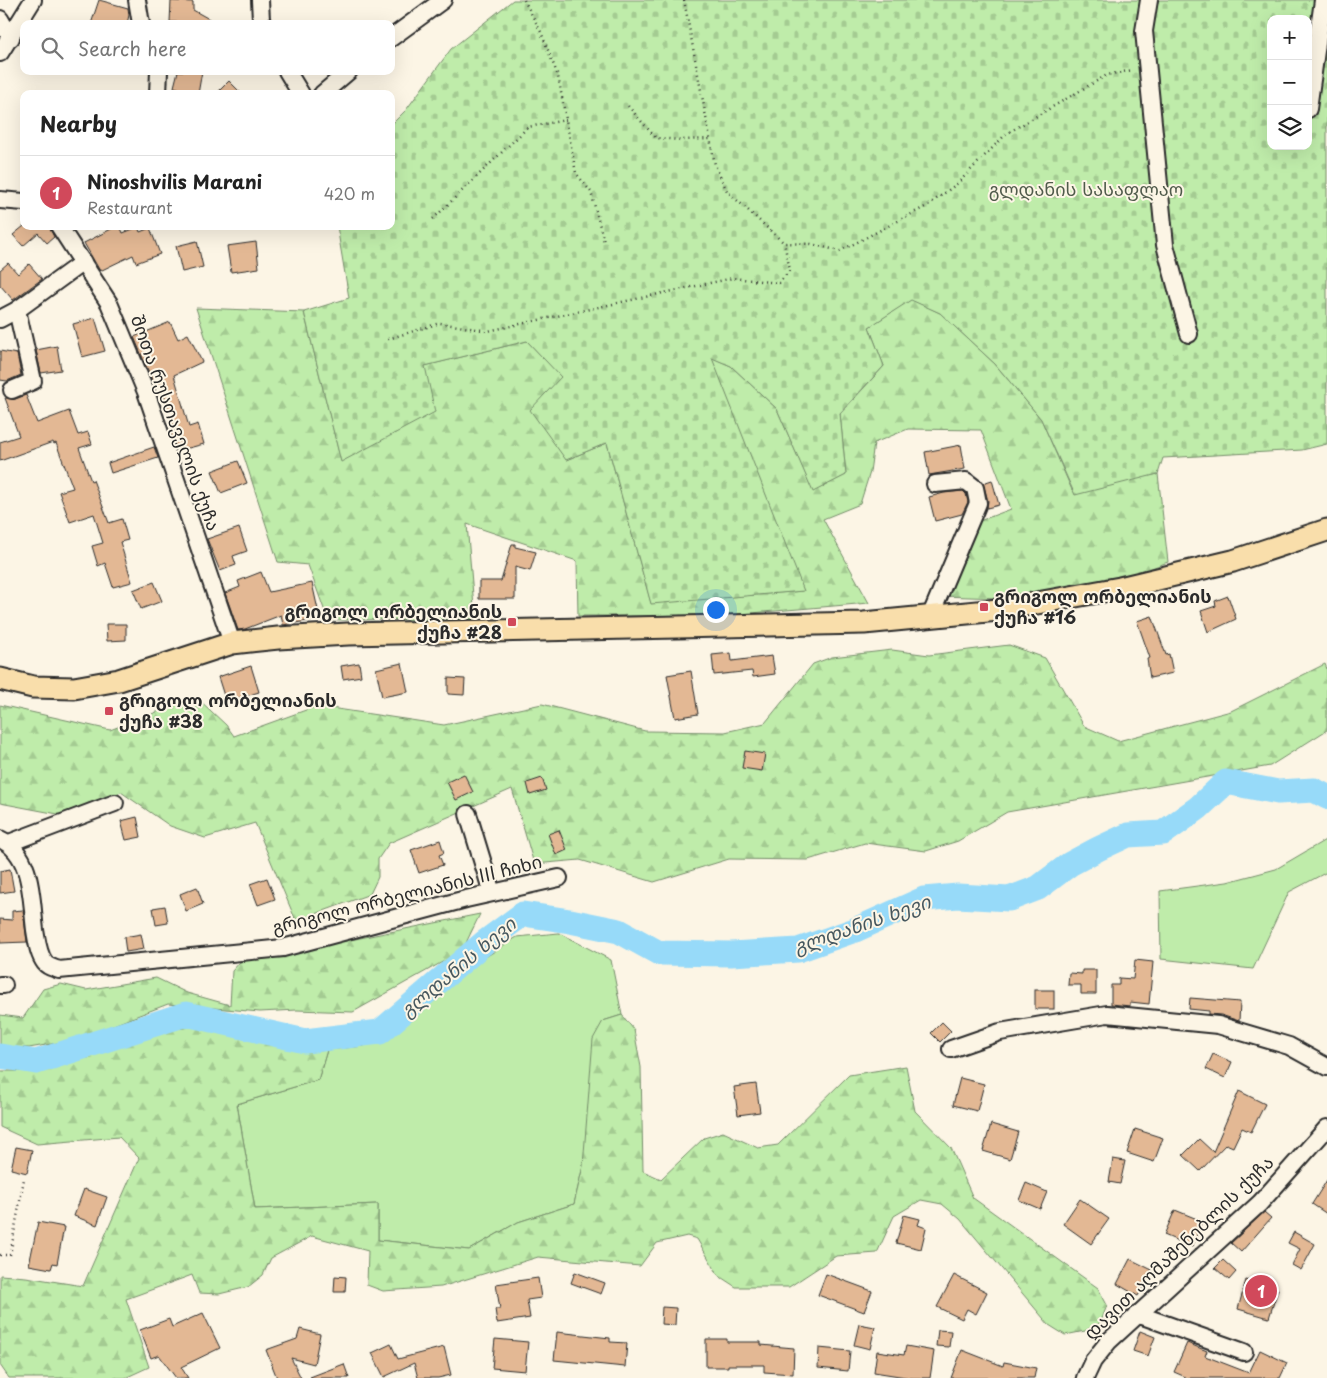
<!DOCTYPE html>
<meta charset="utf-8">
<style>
body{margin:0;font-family:"Playpen Sans","Noto Sans Georgian",sans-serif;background:#f6f6f6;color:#222}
.controls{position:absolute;right:15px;top:15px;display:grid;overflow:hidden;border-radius:10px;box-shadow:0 5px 20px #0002}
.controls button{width:45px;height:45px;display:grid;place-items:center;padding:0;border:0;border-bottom:1px solid #e0e0e0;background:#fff;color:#222;font:25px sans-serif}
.you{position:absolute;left:715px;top:609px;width:18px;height:18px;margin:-12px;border:4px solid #fff;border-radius:50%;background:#1a73e8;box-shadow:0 0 0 8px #1a73e833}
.badge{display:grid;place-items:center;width:32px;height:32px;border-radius:50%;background:#d1495b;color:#fff;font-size:16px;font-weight:700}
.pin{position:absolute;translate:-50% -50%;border:2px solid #fff;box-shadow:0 1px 5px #0006}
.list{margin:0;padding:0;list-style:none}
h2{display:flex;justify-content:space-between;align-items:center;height:65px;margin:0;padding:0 20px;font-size:21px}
h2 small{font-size:16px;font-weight:400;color:#767676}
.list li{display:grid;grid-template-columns:32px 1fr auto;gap:15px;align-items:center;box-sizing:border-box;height:75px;padding:0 20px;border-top:1px solid #e0e0e0}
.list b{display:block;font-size:19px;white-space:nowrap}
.list p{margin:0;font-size:16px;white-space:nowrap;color:#767676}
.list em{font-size:16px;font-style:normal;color:#767676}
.icon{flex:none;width:28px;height:28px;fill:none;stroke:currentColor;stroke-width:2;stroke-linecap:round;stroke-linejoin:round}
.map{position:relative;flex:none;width:1327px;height:1378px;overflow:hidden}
.search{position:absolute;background:#fff;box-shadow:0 5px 20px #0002;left:20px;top:20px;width:375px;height:55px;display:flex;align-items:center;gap:12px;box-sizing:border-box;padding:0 18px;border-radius:10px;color:#767676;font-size:19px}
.panel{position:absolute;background:#fff;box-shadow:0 5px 20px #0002;left:20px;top:90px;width:375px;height:140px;border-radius:10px}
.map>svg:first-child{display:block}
.green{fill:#bfecaa;stroke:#758c6a}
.forest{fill:url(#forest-firs);stroke:#758c6a}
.cemetery{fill:url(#cemetery-stones);stroke:#758c6a;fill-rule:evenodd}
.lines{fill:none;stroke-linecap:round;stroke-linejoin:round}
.river{stroke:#97daf9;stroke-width:25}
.building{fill:#e3b894;stroke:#2b2b2b}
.minor-casing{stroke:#2b2b2b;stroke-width:20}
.major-casing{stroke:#2b2b2b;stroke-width:25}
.path{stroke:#2b2b2b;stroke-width:2.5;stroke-dasharray:1 4;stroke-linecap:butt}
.minor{stroke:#fcf5e5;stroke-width:16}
.major{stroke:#f9deab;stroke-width:21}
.poi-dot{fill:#d1495b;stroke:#fcf5e5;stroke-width:2}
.labels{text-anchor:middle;stroke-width:4;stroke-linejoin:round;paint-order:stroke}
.park-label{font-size:18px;fill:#505b4b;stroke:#fcf5e5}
.street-label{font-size:18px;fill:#2b2b2b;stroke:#fcf5e5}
.poi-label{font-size:18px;font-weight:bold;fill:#2b2b2b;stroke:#fcf5e5;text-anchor:start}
.water-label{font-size:19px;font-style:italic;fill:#46575e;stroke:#fcf5e5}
</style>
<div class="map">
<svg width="1327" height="1378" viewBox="0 0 1327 1378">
<defs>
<pattern id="forest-firs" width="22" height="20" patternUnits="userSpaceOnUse" patternTransform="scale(1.25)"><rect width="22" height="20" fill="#bfecaa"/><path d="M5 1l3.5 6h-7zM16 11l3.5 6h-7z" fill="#a4cb92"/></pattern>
<pattern id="cemetery-stones" width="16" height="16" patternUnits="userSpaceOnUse" patternTransform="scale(1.25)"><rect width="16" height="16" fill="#bfecaa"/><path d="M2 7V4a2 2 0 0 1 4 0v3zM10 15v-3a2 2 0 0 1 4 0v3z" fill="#a4cb92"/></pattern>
</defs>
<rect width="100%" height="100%" fill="#fcf5e5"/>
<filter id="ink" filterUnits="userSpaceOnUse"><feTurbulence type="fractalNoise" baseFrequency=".02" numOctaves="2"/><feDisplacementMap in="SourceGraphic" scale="10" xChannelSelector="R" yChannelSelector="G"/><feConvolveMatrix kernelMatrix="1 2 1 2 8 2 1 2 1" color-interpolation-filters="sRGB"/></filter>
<g filter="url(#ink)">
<g class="green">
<polygon points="1327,839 1327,872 1289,892 1253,969 1161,959 1160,891 1227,882 1276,869"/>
<polygon points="559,933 611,960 622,1015 603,1021 583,1166 574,1204 518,1222 469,1250 378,1240 378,1204 255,1209 237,1104 318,1080 327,1050 364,1046 409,1018 462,972 517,937"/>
</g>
<g class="forest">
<polygon points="911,299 940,313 995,364 1041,419 1072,490 1158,474 1168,562 1116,581 998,598 941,596 974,523 1011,509 981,430 908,429 874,443 870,472 860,504 823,519 869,603 716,616 578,616 577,561 467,524 475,619 328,620 308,565 278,562 196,308 304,312 341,461 424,366 527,341 562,377 566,460 607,443 651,603 803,591 711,357 731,366 777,409 813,491 846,475 840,414 884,366 869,327"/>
<polygon points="1009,645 1045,658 1084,726 1118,741 1231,711 1325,664 1327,669 1327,730 1270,766 1007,812 958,841 926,851 865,843 808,860 729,859 654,882 580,860 534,864 512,789 389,843 378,859 378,877 370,894 296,921 255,823 205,838 170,826 121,792 63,815 0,803 0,705 110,730 196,697 226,725 234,736 317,706 444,725 542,704 645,731 725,732 765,723 813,664 832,657 892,650 929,655"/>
<polygon points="480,914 462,951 353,1012 297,1010 260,1012 168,1004 74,1040 29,1048 0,1047 0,1015 23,1018 43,989 61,984 86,990 156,978 187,993 230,1005 232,971 240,962"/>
<polygon points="622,1015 634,1030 641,1067 643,1171 661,1179 704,1138 723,1132 758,1148 778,1145 849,1075 906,1066 915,1111 951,1148 973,1198 1098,1288 1107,1305 1101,1322 1085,1331 1065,1335 1049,1325 960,1219 942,1204 921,1200 894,1216 877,1253 836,1256 789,1287 736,1287 719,1276 697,1239 687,1236 657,1243 640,1266 538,1257 441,1287 383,1291 367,1285 368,1251 312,1236 271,1258 263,1275 248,1287 219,1294 199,1293 192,1275 126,1299 149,1367 125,1378 9,1378 0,1365 0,1275 26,1277 83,1286 139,1158 119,1137 37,1144 0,1127 0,1071 29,1071 143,1032 193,1027 310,1052 327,1050 318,1080 237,1104 255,1209 378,1204 378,1240 469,1250 518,1222 574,1204 583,1166 593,1039 603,1021"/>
</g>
<path class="cemetery" d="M513,0h814v444l-25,6 -139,8 -5,16 -83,21 -34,-76 -46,-55 -55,-51 -29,-13 -42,27 15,39 -44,47 6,62 -33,17 -36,-83 -46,-43 -19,-8 92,233 -153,13 -44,-161 -41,17 -36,-50 31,-33 -34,-36 -102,25 10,46 -94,50 -37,-150 45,-14 -12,-72h54v-101l15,-15 45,-61zM1271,19h37v127h-37z"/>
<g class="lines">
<polyline class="river" points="0,1056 36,1062 186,1014 305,1041 380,1032 485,942 523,914 570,921 619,931 659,953 731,954 798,950 855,930 924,899 958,896 1009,899 1038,888 1070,864 1098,849 1128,835 1163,833 1198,808 1226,782 1278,792 1314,790 1327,797"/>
</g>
<g class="building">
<polygon points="99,0 128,8 129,15 127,24 91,24"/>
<polygon points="171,1 193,2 193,10 218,24 170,22"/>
<polygon points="178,71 202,71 198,94 174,87"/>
<polygon points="229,81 242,94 216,94"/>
<polygon points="24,226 49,226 54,237 47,243 38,233 23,246 13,235"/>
<polygon points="117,226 120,226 123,233 138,227 140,232 150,228 160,254 136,263 133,255 100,271 84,243"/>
<polygon points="197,241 203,267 182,272 176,246"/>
<polygon points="256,242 259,268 231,272 227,246"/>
<polygon points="8,263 18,274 29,264 42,279 13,300 0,285 0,270"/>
<polygon points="95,318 105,351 82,357 73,324"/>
<polygon points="170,322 178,339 188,334 202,362 174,375 189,427 198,424 204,444 177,451 170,432 174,431 161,385 155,387 134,337"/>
<polygon points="57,346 61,370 41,373 36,350"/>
<polygon points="0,351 17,354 21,375 7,381 0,380"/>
<polygon points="26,395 37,423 69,411 78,435 88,432 92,444 79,448 91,481 93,480 109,523 122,519 128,540 120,542 132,582 113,587 105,563 98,566 92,546 103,543 94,514 70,522 59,492 73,488 56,443 54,444 53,442 0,461 0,442 19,436 5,398 15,399"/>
<polygon points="961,445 965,469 929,475 925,452"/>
<polygon points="154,447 158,458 111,473 108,463"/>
<polygon points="238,461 247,483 221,493 212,471"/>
<polygon points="992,480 999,505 987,508 988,501 983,483"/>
<polygon points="963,491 966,494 968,502 962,514 935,521 929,497 944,493"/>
<polygon points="239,528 247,551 233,556 236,565 220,571 207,539"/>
<polygon points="512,544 515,544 515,547 536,552 530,571 515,567 515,599 479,599 479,581 501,581"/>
<polygon points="261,572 269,592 312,583 320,619 283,625 281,615 245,629 238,630 225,593 240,587 238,581"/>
<polygon points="154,582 162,601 141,609 133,590"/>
<polygon points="1228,596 1236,619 1208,632 1201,611 1216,606 1215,601"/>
<polygon points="1152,616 1166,655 1169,654 1173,673 1150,678 1147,659 1150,658 1137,621"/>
<polygon points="106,624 126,624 126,640 107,641"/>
<polygon points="731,653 732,661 772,656 775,674 753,677 752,671 714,675 712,655"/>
<polygon points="359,663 361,676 343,679 341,666"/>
<polygon points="402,663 408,692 382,697 376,669"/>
<polygon points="251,666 259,692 226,702 218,677"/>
<polygon points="691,671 698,714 675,718 667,675"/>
<polygon points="448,678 465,679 464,695 448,694"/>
<polygon points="745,751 765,754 762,771 742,768"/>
<polygon points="464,774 473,792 456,800 447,782"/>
<polygon points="542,778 546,790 530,795 527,783"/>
<polygon points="137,817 141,837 126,840 121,821"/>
<polygon points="559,830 567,850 556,855 548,834"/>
<polygon points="440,840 444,853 439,855 443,865 419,873 411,850"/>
<polygon points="10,869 14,891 0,893 0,871"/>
<polygon points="267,878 275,899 258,905 250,884"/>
<polygon points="197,887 203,904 186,911 180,894"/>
<polygon points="165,906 168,923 156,925 153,908"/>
<polygon points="23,910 27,942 0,943 0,919 12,920 12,911"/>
<polygon points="141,934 144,949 126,952 124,937"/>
<polygon points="1135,960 1153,962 1149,1004 1130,1002 1130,1006 1111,1004 1111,985 1119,985 1119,978 1133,979"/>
<polygon points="1082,970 1096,970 1096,994 1081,994 1081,985 1068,985 1069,973 1082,974"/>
<rect x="1035" y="990" width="19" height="19"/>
<polygon points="1190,998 1240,1002 1239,1021 1221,1015 1209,1014 1209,1011 1189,1009"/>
<polygon points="942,1022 951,1031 940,1042 931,1033"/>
<polygon points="1213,1054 1232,1062 1225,1078 1206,1069"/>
<polygon points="960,1078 984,1084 977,1111 953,1105"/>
<polygon points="756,1084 760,1112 738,1115 734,1087"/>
<polygon points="1239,1091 1265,1104 1251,1132 1242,1128 1233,1147 1226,1144 1200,1171 1183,1155 1199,1139 1213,1152"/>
<polygon points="991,1124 1018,1132 1010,1159 983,1151"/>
<polygon points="1135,1129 1163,1138 1154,1162 1127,1153"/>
<polygon points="16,1147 32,1150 27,1173 11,1169"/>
<polygon points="1113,1159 1125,1161 1120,1184 1109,1182"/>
<polygon points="1327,1180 1327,1214 1312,1204"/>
<polygon points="1026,1183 1047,1192 1040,1209 1019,1200"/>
<polygon points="84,1189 107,1197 97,1225 74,1216"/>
<polygon points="1080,1199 1109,1219 1091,1244 1063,1224"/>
<polygon points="1175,1210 1202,1221 1192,1247 1164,1235"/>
<polygon points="1264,1212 1271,1218 1241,1252 1231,1243"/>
<polygon points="904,1215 920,1219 918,1225 926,1228 921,1249 896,1243"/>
<polygon points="38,1222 64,1227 57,1264 53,1263 51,1269 29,1265"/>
<polygon points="1294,1232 1315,1244 1301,1270 1292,1265 1300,1249 1288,1243"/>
<polygon points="1130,1259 1152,1270 1138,1296 1117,1284"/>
<polygon points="1223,1260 1236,1272 1229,1280 1215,1268"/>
<polygon points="575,1272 605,1283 601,1294 571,1283"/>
<polygon points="826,1274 872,1291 864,1312 818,1295"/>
<polygon points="954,1275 987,1292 976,1314 967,1309 962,1319 937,1307"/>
<polygon points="335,1276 346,1277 345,1292 334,1292"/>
<polygon points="538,1278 541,1298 527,1300 530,1318 497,1323 495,1309 500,1309 496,1284"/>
<polygon points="1246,1280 1278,1289 1269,1318 1238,1309"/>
<polygon points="662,1307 676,1308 675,1325 661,1324"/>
<polygon points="203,1313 220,1348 181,1367 188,1378 176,1378 159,1355 151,1358 140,1330 169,1319 172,1327"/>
<polygon points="859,1324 875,1327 870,1349 854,1345"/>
<polygon points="300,1329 320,1334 314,1364 291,1358 301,1378 277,1378 266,1350 297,1339"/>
<polygon points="938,1330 951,1331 949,1347 936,1346"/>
<polygon points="1140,1331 1155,1337 1148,1356 1133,1351"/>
<polygon points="557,1332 610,1338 610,1342 627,1343 625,1367 554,1360"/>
<polygon points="495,1339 528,1342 525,1371 492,1368"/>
<polygon points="706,1339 727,1339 727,1342 761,1342 761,1345 794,1348 793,1374 764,1372 764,1365 728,1365 728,1367 706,1367"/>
<polygon points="1187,1343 1207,1351 1205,1356 1249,1373 1260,1350 1287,1363 1280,1378 1188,1378 1174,1372"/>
<polygon points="391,1344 398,1359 444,1347 451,1375 438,1378 418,1378 414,1363 384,1377 372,1353"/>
<polygon points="906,1346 934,1351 930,1378 912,1378 874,1372 877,1351 904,1355"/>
<polygon points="819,1348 850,1351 848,1371 818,1368"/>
<polygon points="962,1350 1003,1366 1004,1362 1036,1368 1034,1378 951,1378"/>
<polygon points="344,1364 349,1378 311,1378 310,1377"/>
</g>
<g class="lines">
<defs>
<g id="minor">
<polyline points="137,0 141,24"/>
<polyline points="260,0 261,20 263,24"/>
<polyline points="1149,0 1144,31 1165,245 1189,334"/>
<polyline points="0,19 11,38"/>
<polyline points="391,38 443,0"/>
<polyline points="0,53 33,0"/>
<polyline points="287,71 301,94"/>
<polyline points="158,94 159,71"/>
<polyline points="322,94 349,71"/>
<polyline points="1308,109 1323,0"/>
<polyline points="0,200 24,202"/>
<polyline points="59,226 109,303 146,392 232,643"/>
<polyline points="0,319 17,310 83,262"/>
<polyline points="12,390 33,381 17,310"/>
<polyline points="930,617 978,503 975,488 966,481 935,484"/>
<polyline points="468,814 492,893"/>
<path d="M0,839c33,15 31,60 35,91 2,11 3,24 10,33 3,4 9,5 14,7l224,-22 183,-49 93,-21"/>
<polyline points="9,843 115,803"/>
<polyline points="0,985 4,985"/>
<polyline points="951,1049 1000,1032 1107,1014 1218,1025 1289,1046 1327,1067"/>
<polyline points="1137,1314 1244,1352"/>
<polyline points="1085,1378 1093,1361 1109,1341 1260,1203 1327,1128"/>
</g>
<polyline id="major" points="0,679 33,687 74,688 119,680 232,643 278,638 348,634 864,623 998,610 1120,588 1233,561 1327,530"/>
</defs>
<use href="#minor" class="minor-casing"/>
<use href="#major" class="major-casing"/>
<g class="path">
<polyline points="524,0 541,32 558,76 576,173 591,192 604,242"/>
<polyline points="684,0 715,165 727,191 784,243 811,244 840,251 927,206 958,183 1006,134 1107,75 1133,70"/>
<polyline points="628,106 656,138 680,140 711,139"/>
<polyline points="433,219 528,127 566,120"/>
<polyline points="388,339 440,323 488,331 733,278 779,283 790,270 784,243"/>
<polyline points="0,1255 10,1255 24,1179"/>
</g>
<use href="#minor" class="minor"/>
<use href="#major" class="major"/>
</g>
</g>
<g class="poi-dot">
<rect x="979" y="602" width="10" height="10" rx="2.5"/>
<rect x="507" y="617" width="10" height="10" rx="2.5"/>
<rect x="104" y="706" width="10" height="10" rx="2.5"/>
</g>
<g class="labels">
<g class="park-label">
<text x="1086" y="196">გლდანის სასაფლაო</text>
</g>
<g class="street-label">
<text transform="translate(175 423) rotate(70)" y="6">შოთა რუსთაველის ქუჩა</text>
<text transform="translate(407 895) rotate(-14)" y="6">გრიგოლ ორბელიანის III ჩიხი</text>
<text transform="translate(1179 1248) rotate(-44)" y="6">დავით აღმაშენებლის ქუჩა</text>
</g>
<g class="poi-label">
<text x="994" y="603">გრიგოლ ორბელიანის<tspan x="994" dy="21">ქუჩა #16</tspan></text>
<text x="502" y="618" text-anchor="end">გრიგოლ ორბელიანის<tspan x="502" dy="21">ქუჩა #28</tspan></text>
<text x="119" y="707">გრიგოლ ორბელიანის<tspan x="119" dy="21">ქუჩა #38</tspan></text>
</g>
<g class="water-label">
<text transform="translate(862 924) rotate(-19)" y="7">გლდანის ხევი</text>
<text transform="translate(458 967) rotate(-40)" y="7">გლდანის ხევი</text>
</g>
</g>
</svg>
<div class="controls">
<button>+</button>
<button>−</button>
<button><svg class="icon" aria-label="layers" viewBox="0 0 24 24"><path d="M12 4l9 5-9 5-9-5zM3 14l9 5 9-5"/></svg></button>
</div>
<div class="you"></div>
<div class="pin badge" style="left:1261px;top:1291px">1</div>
<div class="search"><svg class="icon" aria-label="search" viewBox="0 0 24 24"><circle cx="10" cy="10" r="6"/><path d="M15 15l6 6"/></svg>Search here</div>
<section class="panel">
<h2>Nearby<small></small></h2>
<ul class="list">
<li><span class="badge">1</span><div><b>Ninoshvilis Marani</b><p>Restaurant</p></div><em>420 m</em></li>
</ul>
</section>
</div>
